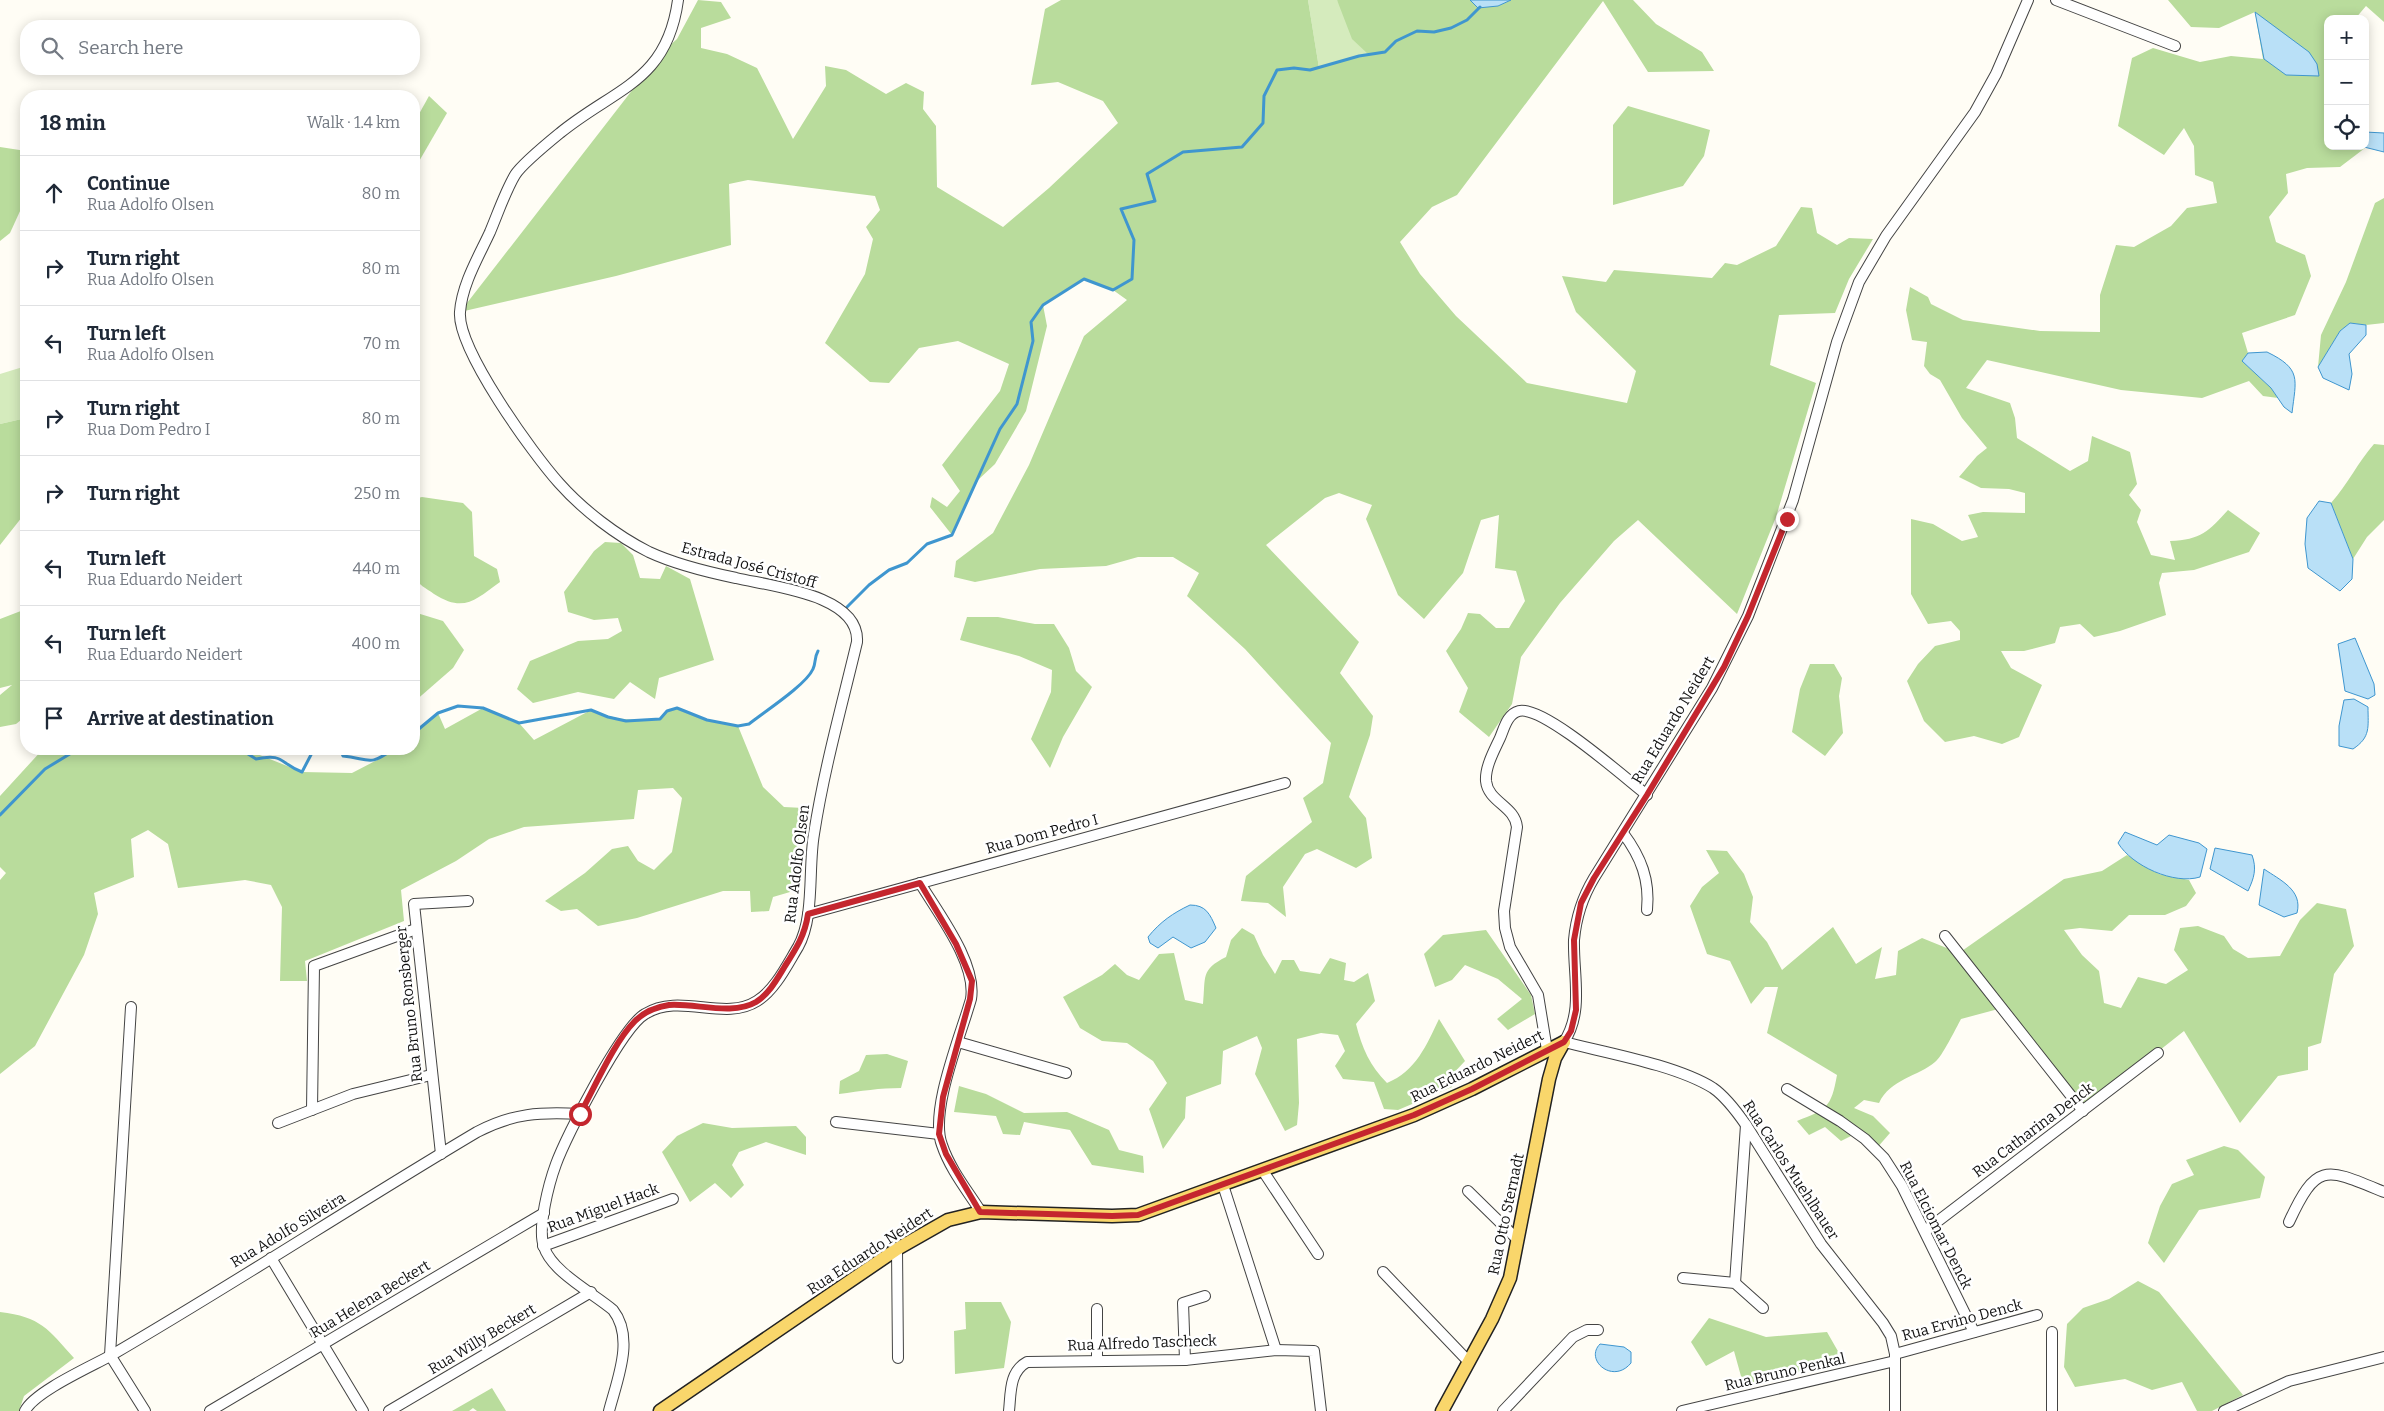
<!DOCTYPE html>
<meta charset="utf-8">
<style>
body{margin:0;font-family:Bitter,serif;background:#f6f6f7;color:#1f2937}
.controls{position:absolute;right:15px;top:15px;display:grid;overflow:hidden;border-radius:10px;box-shadow:0 2px 12px #0003}
.controls button{width:45px;height:45px;display:grid;place-items:center;padding:0;border:0;border-bottom:1px solid #e0e1e3;background:#fff;color:#1f2937;font:25px sans-serif}
.stop{position:absolute;width:15px;height:15px;margin:-11px;border:4px solid #c4262e;border-radius:50%;background:#fff}
.stop.end{background:#c4262e;border-color:#fff;box-shadow:0 1px 5px #0008}
.list{margin:0;padding:0;list-style:none}
h2{display:flex;justify-content:space-between;align-items:center;height:65px;margin:0;padding:0 20px;font-size:21px}
h2 small{font-size:16px;font-weight:400;color:#747a83}
.list li{display:grid;grid-template-columns:32px 1fr auto;gap:15px;align-items:center;box-sizing:border-box;height:75px;padding:0 20px;border-top:1px solid #e0e1e3}
.list b{display:block;font-size:19px;white-space:nowrap}
.list p{margin:0;font-size:16px;white-space:nowrap;color:#747a83}
.list em{font-size:16px;font-style:normal;color:#747a83}
.icon{flex:none;width:28px;height:28px;fill:none;stroke:currentColor;stroke-width:2;stroke-linecap:round;stroke-linejoin:round}
.map{position:relative;flex:none;width:2384px;height:1411px;overflow:hidden}
.search{position:absolute;background:#fff;box-shadow:0 2px 12px #0003;left:20px;top:20px;width:400px;height:55px;display:flex;align-items:center;gap:12px;box-sizing:border-box;padding:0 18px;border-radius:20px;color:#747a83;font-size:19px}
.panel{position:absolute;background:#fff;box-shadow:0 2px 12px #0003;left:20px;top:90px;width:400px;height:665px;border-radius:20px}
.map>svg:first-child{display:block}
.green{fill:#d5ebbd}
.forest{fill:#b9dc9c}
.water{fill:#b9e0f7;stroke:#3f96cf}
.lines{fill:none;stroke-linecap:round;stroke-linejoin:round}
.stream{stroke:#3f96cf;stroke-width:3}
.minor-casing{stroke:#444;stroke-width:12}
.major-casing{stroke:#222;stroke-width:15}
.minor{stroke:#fff;stroke-width:10}
.major{stroke:#f9d66b;stroke-width:12}
.route{stroke:#c4262e;stroke-width:6}
.labels{text-anchor:middle;stroke-width:5;stroke-linejoin:round;paint-order:stroke}
.street-label{font-size:15px;fill:#111;stroke:#fff}
</style>
<div class="map">
<svg width="2384" height="1411" viewBox="0 0 2384 1411">
<rect width="100%" height="100%" fill="#fffdf5"/>
<g class="green">
<polygon points="1308,0 1337,0 1368,54 1319,68"/>
<polygon points="26,366 26,418 0,424 0,374"/>
</g>
<g class="forest">
<polygon points="698,0 721,2 731,18 701,28 701,48 727,54 757,68 793,139 826,86 825,66 846,70 886,94 906,83 924,92 923,109 936,126 937,187 1003,227 1049,188 1118,123 1103,101 1058,82 1031,85 1045,9 1061,0 1308,0 1319,68 1368,54 1352,39 1337,0 1470,0 1498,6 1511,0 1633,0 1656,24 1702,52 1714,71 1648,72 1603,1 1457,195 1432,207 1400,242 1420,274 1456,316 1527,383 1627,403 1636,371 1576,312 1562,276 1606,282 1614,270 1712,278 1725,263 1737,265 1776,246 1801,207 1812,208 1817,233 1837,245 1849,238 1873,239 1849,279 1835,313 1779,315 1770,365 1816,383 1776,517 1737,614 1638,520 1614,541 1560,603 1521,657 1512,704 1489,737 1459,712 1468,688 1446,651 1461,629 1468,613 1480,614 1496,628 1509,628 1525,601 1516,571 1495,568 1499,515 1481,520 1463,573 1424,619 1398,595 1366,519 1372,505 1339,493 1325,498 1266,545 1359,642 1340,673 1373,716 1370,735 1349,797 1366,818 1372,858 1356,868 1317,849 1305,854 1283,887 1286,917 1268,903 1241,901 1246,876 1312,822 1303,798 1323,783 1331,743 1245,649 1187,596 1199,573 1173,557 1138,557 1106,566 1040,569 975,582 954,577 956,561 993,533 1029,465 1084,336 1127,300 1113,290 1084,279 1043,305 1047,326 1026,411 995,464 978,480 952,535 930,507 932,497 947,507 960,491 942,465 1000,391 1009,364 958,341 919,348 889,383 870,382 825,343 865,274 873,239 866,227 880,210 875,196 748,180 729,184 731,245 616,276 460,312 661,53 677,39"/>
<path d="M2168,0h216v22l-18,-16 -11,13h-27v127h32l5,2 -25,19 -33,1 -21,6 2,19 -19,24 7,25 29,13 6,21 -16,39 -53,18 6,20 -6,8 29,27 7,10 -15,-2 -14,-15 -47,17 -81,-8 -134,-30 -21,28 44,15 5,15 2,20 53,33 18,-10 4,-25 38,16 7,32 -8,11 12,15 -4,12 14,33 24,5 -5,-19c31,-1 39,-10 58,-31l32,23 -11,19 -55,18 -32,3 -3,10 7,32 -46,16 -26,6 -14,-13 -20,3 -5,16 -31,8h-23l10,17 31,17 -23,52 -17,7 -28,-8 -29,6 -21,-21 -17,-40 11,-17 17,-18 25,-6v-9l-9,-10 -23,3 -17,-30v-75l22,5 29,17 16,-4 -10,-22 15,-3 42,1v-20l-16,-4 -28,-1 -22,-11 18,-21 10,-8 -25,-30 -22,-38 -10,-6 -6,-8 3,-24 -15,-2 -6,-30 4,-23 18,10 3,7 32,16 77,11 60,1v-37l16,-50 18,2 37,-21 16,-18 30,-5 -4,-21 -18,-7 -1,-29 -10,-18 -20,27 -46,-29 14,-68 21,-10 47,14 31,-6 32,3 -8,-47 -36,16 -28,-1z"/>
<polygon points="429,96 447,113 414,170 414,123"/>
<polygon points="1628,106 1710,130 1704,156 1683,186 1613,205 1613,125"/>
<polygon points="0,147 26,151 26,198 10,233 0,241"/>
<polygon points="2384,198 2384,323 2366,325 2350,323 2340,331 2318,367 2321,335 2346,282 2375,203"/>
<polygon points="26,418 26,512 0,545 0,424"/>
<path d="M2374,444l10,1v75l-17,17 -14,22 -22,-56c17,-19 27,-41 43,-59z"/>
<path d="M422,497l41,6 9,9 2,44 23,13 3,13c-25,18 -36,31 -66,12 -8,-6 -16,-9 -20,-18v-77z"/>
<polygon points="605,542 621,543 633,555 640,578 660,579 666,566 690,579 714,660 659,678 655,699 630,682 614,699 578,692 533,703 517,689 530,661 578,641 608,639 622,631 618,618 594,620 568,612 564,592 594,551"/>
<polygon points="26,609 26,641 24,644 26,650 26,716 16,724 0,727 0,695 12,685 0,688 0,619"/>
<polygon points="417,613 443,621 464,650 453,668 414,702 414,627"/>
<polygon points="967,617 998,617 1035,624 1054,624 1069,648 1076,671 1092,687 1063,737 1050,768 1031,739 1051,692 1052,670 1019,656 960,640"/>
<polygon points="1810,664 1834,664 1842,678 1839,696 1843,733 1825,756 1792,732 1800,689"/>
<path d="M483,708l36,15 15,17 57,-30c25,10 41,11 69,9l7,-8 10,-3 30,12 31,6 25,61 21,20 20,1 -14,84 -17,5 -4,14 -18,1 -1,-21h-27l-86,27 -39,8 -21,-17 -16,2 -16,-10 40,-28 27,-24 16,-3 10,15 16,9 18,-18 10,-54 -9,-10 -35,2 -4,29 -110,8 -35,12 -33,22 -55,29 3,31 -99,40 2,20h-27l2,-74 -11,-22 -26,-5 -67,8 -10,-44 -20,-14 -17,9 3,38 -40,16 4,21 -14,41 -49,91 -35,28v-194l6,-7 -6,-6v-71l43,-47h202l57,23 50,1 27,-14 14,-10h21v-16l24,-20 7,16z"/>
<path d="M1706,850l21,1 17,23 9,23 -3,25 17,20 15,28 51,-43 23,37 26,-17 -7,32 21,-4 2,-24 24,-13 37,15 105,-74 38,-8 25,-16 32,19 30,6 7,13 -10,13 -21,9h-36l-17,16 -32,-3 -16,2 18,25 17,16 5,32 17,5 17,-31 28,7 22,-14 -14,-20 6,-22 18,-2 26,10 9,13 15,9 32,-2 20,-36 17,-17 29,6 8,37 -20,28 -13,69 -13,4v23l-30,6 -38,47 -56,-92 -101,80 -81,-103 -41,11c-5,9 -19,38 -26,43 -16,14 -45,17 -56,41l-15,-3 -10,8 19,8 17,17 -14,16 -19,-16 -16,8 -16,-14 -16,8 -12,-14c30,-12 34,-13 40,-46l-70,-42 11,-46h-13l-14,17 -21,-43 -23,-7 -17,-48 12,-19 17,-14z"/>
<path d="M1242,928l12,7 9,20 12,19 7,-14h12l6,11 20,3 10,-16 16,5 -2,17 10,2 14,-9 7,28 -19,23c6,24 14,42 31,59 29,-12 39,-37 52,-64l26,42 -15,16 2,10 -54,23 -14,-1 -10,-27 -31,-3 -8,-13 10,-15 -7,-16 -17,-2 -24,6 2,64 -2,22 -12,6 -30,-57 7,-26 -5,-12 -34,15 -2,33 -35,13 -1,21 -22,31 -14,-40 18,-26 -14,-22 -26,-18 -25,-2 -22,-13 -17,-31 39,-22 13,-11 12,11 12,5 20,-26 15,-1 11,47 18,4c3,-27 -3,-34 23,-47l5,-17z"/>
<polygon points="1486,930 1531,995 1535,1014 1508,1030 1497,1019 1522,999 1498,979 1465,965 1452,980 1435,987 1424,954 1443,935"/>
<path d="M887,1054l21,7 -7,27c-21,0 -40,3 -62,6l1,-13 19,-10 7,-16z"/>
<polygon points="959,1086 986,1094 1024,1113 1067,1112 1109,1130 1119,1150 1143,1156 1144,1173 1092,1165 1070,1130 1024,1122 1020,1135 1003,1134 996,1116 954,1112"/>
<polygon points="703,1123 732,1128 796,1126 806,1137 806,1155 766,1142 739,1152 732,1165 744,1185 731,1198 715,1183 690,1202 662,1152 677,1136"/>
<polygon points="2224,1146 2238,1150 2265,1177 2260,1198 2199,1210 2164,1263 2148,1243 2160,1206 2172,1184 2194,1175 2186,1160"/>
<polygon points="2138,1281 2159,1292 2243,1395 2212,1411 2197,1411 2182,1382 2152,1390 2125,1379 2075,1387 2064,1367 2067,1324 2083,1308 2109,1299"/>
<polygon points="965,1302 1001,1302 1011,1322 1004,1368 955,1374 954,1331 966,1329"/>
<path d="M0,1312c41,5 48,17 74,46l-50,38 -5,15h-19z"/>
<polygon points="1709,1318 1766,1337 1827,1332 1843,1360 1744,1387 1734,1351 1706,1366 1691,1342"/>
<polygon points="492,1388 506,1411 477,1411 473,1408 469,1411 452,1411"/>
</g>
<g class="water">
<polygon points="1470,0 1511,0 1498,6 1478,8"/>
<polygon points="2255,12 2309,52 2317,64 2319,76 2286,75 2264,59"/>
<polygon points="2365,132 2384,133 2384,152 2360,146 2365,146"/>
<polygon points="2350,323 2366,325 2366,335 2349,354 2352,374 2349,390 2323,378 2318,367 2340,331"/>
<path d="M2267,352c35,17 29,27 25,61l-8,-6 -13,-19 -29,-27 6,-8z"/>
<polygon points="2319,501 2331,503 2353,559 2352,579 2340,591 2308,568 2305,544 2307,518"/>
<polygon points="2355,638 2374,684 2375,695 2368,699 2345,691 2338,644"/>
<path d="M2354,699l14,8c0,20 3,30 -15,42l-14,-3v-20l5,-26z"/>
<path d="M2125,832l32,13 12,-10 30,8 8,6 -7,28c-26,8 -68,-11 -82,-34z"/>
<path d="M2215,848l37,7c5,14 2,23 -4,36l-38,-22z"/>
<path d="M2264,869c16,11 39,21 33,44l-13,4 -25,-12z"/>
<path d="M1190,905c16,0 20,9 26,23l-11,14 -14,6 -18,-11 -15,11 -8,-5 -2,-6c12,-15 25,-24 42,-32z"/>
<path d="M1600,1344l24,3 7,5v11c-18,22 -47,-3 -31,-19z"/>
</g>
<g class="lines">
<g class="stream">
<polyline points="847,607 869,585 889,570 907,563 927,544 952,535 1000,429 1017,404 1033,341 1031,322 1043,305 1084,279 1113,290 1132,279 1134,240 1121,209 1155,201 1147,174 1183,152 1242,147 1263,123 1264,96 1277,70 1294,68 1310,70 1359,56 1385,52 1396,41 1417,31 1434,32 1451,28 1467,20 1480,7"/>
<path d="M414,733l24,-20 20,-7 25,2 36,15 72,-13 17,7 18,4 34,-2 7,-8 10,-3 30,12 31,6 11,-2c15,-12 57,-39 64,-55 3,-6 1,-11 5,-18"/>
<path d="M240,749l16,10c28,-6 23,4 46,13l12,-23"/>
<path d="M340,749l3,7c27,3 26,11 50,-7"/>
<polyline points="0,815 45,769 78,749"/>
</g>
<defs>
<g id="minor">
<polyline points="2056,0 2175,46"/>
<path d="M1623,833c18,24 27,47 24,77"/>
<path d="M920,883c18,30 57,80 51,116 -10,36 -42,112 -29,146 8,24 25,45 39,67"/>
<polyline points="808,914 1285,783"/>
<polyline points="1945,936 2083,1111"/>
<polyline points="131,1007 110,1355 145,1411"/>
<polyline points="958,1042 1066,1073"/>
<path d="M1547,1050l-9,-55 -28,-48 -5,-19 -1,-17 13,-84c-2,-21 -29,-25 -31,-46 -1,-14 8,-30 14,-43 4,-9 7,-24 19,-27 24,-6 106,67 128,84"/>
<polyline points="1787,1089 1840,1121 1865,1139 1884,1158 1902,1186 1974,1332"/>
<polyline points="312,1110 314,966 416,929"/>
<polyline points="836,1122 939,1134"/>
<polyline points="278,1123 353,1094 431,1075"/>
<polyline points="441,1154 414,904 468,901"/>
<polyline points="1263,1171 1318,1254"/>
<polyline points="1223,1185 1276,1350"/>
<polyline points="1468,1191 1518,1240"/>
<path d="M2289,1222c28,-61 37,-54 95,-30"/>
<polyline points="1925,1231 2158,1053"/>
<polyline points="543,1246 673,1199"/>
<polyline points="897,1249 898,1358"/>
<polyline points="271,1258 363,1411"/>
<polyline points="1383,1272 1469,1362"/>
<polyline points="1683,1278 1735,1283 1763,1308"/>
<polyline points="1735,1283 1746,1125"/>
<polyline points="1895,1354 2037,1315"/>
<polyline points="1097,1360 1097,1309"/>
<polyline points="1185,1360 1183,1303 1205,1296"/>
<path d="M25,1411c9,-19 65,-44 85,-55 124,-72 244,-151 367,-224 36,-19 63,-20 103,-18"/>
<polyline points="210,1411 544,1213"/>
<polyline points="389,1411 591,1292"/>
<path d="M609,1411c8,-31 26,-73 4,-101 -20,-17 -61,-38 -69,-63 -7,-19 5,-64 12,-83 10,-28 66,-137 89,-150 35,-22 79,8 112,-13 18,-11 30,-36 41,-54 17,-30 10,-79 16,-113 10,-65 28,-129 43,-192 3,-48 -88,-56 -121,-64 -29,-6 -59,-13 -87,-26 -32,-16 -66,-42 -90,-69 -26,-29 -102,-134 -99,-171 2,-28 19,-56 30,-80 8,-19 15,-40 25,-57 7,-11 34,-33 45,-42 55,-45 107,-51 118,-133"/>
<path d="M1009,1411c2,-18 0,-39 18,-49l158,-2 91,-10 38,1 7,60"/>
<polyline points="1503,1411 1573,1337 1587,1330 1598,1330"/>
<polyline points="1682,1411 1895,1361"/>
<path d="M1895,1411v-57l-4,-18 -8,-13 -62,-79 -75,-119c-9,-13 -20,-28 -33,-37 -37,-23 -106,-35 -149,-46 20,-31 9,-67 10,-102 2,-23 8,-42 20,-62l118,-190 36,-72 45,-116 44,-158 22,-60 27,-46 89,-124 21,-38 32,-74"/>
<polyline points="2052,1411 2052,1332"/>
<polyline points="2224,1411 2289,1381 2384,1357"/>
</g>
<g id="major">
<polyline points="660,1411 897,1249 948,1220 981,1212 1112,1216 1138,1215 1414,1115 1472,1089 1564,1042"/>
<polyline points="1442,1411 1492,1319 1510,1278 1549,1079 1555,1058 1564,1042"/>
</g>
</defs>
<use href="#minor" class="minor-casing"/>
<use href="#major" class="major-casing"/>
<use href="#minor" class="minor"/>
<use href="#major" class="major"/>
</g>
<g class="lines">
<path class="route" d="M580,1114c15,-27 34,-72 55,-93 9,-9 21,-14 34,-16 27,-2 63,11 87,-3 13,-8 21,-23 29,-36 11,-17 20,-31 23,-52l112,-31 36,61 16,37 -2,18 -27,98 -4,37 7,20 34,58 132,4 26,-1 276,-100 58,-26 92,-47 7,-11 5,-21 -2,-70 7,-37 13,-25 53,-83 77,-128 24,-51 39,-97"/>
</g>
<g class="labels">
<g class="street-label">
<text transform="translate(749 565) rotate(15)" y="5">Estrada José Cristoff</text>
<text transform="translate(1673 720) rotate(-59)" y="5">Rua Eduardo Neidert</text>
<text transform="translate(1042 834) rotate(-15)" y="5">Rua Dom Pedro I</text>
<text transform="translate(797 864) rotate(-83)" y="5">Rua Adolfo Olsen</text>
<text transform="translate(409 1004) rotate(-96)" y="5">Rua Bruno Ronsberger</text>
<text transform="translate(1477 1066) rotate(-26)" y="5">Rua Eduardo Neidert</text>
<text transform="translate(2033 1130) rotate(-37)" y="5">Rua Catharina Denck</text>
<text transform="translate(1791 1170) rotate(57)" y="5">Rua Carlos Muehlbauer</text>
<text transform="translate(603 1208) rotate(-20)" y="5">Rua Miguel Hack</text>
<text transform="translate(1506 1214) rotate(-78)" y="5">Rua Otto Sternadt</text>
<text transform="translate(1936 1225) rotate(63)" y="5">Rua Elciomar Denck</text>
<text transform="translate(288 1230) rotate(-31)" y="5">Rua Adolfo Silveira</text>
<text transform="translate(870 1251) rotate(-33)" y="5">Rua Eduardo Neidert</text>
<text transform="translate(370 1299) rotate(-31)" y="5">Rua Helena Beckert</text>
<text transform="translate(1962 1320) rotate(-15)" y="5">Rua Ervino Denck</text>
<text transform="translate(482 1339) rotate(-31)" y="5">Rua Willy Beckert</text>
<text transform="translate(1142 1343) rotate(-2)" y="5">Rua Alfredo Tascheck</text>
<text transform="translate(1785 1372) rotate(-13)" y="5">Rua Bruno Penkal</text>
</g>
</g>
</svg>
<div class="controls">
<button>+</button>
<button>−</button>
<button><svg class="icon" aria-label="locate" viewBox="0 0 24 24"><circle cx="12" cy="12" r="6"/><path d="M12 2v4M12 18v4M2 12h4M18 12h4"/></svg></button>
</div>
<div class="stop" style="left:580px;top:1114px"></div>
<div class="stop end" style="left:1787px;top:519px"></div>
<div class="search"><svg class="icon" aria-label="search" viewBox="0 0 24 24"><circle cx="10" cy="10" r="6"/><path d="M15 15l6 6"/></svg>Search here</div>
<section class="panel">
<h2>18 min<small>Walk · 1.4 km</small></h2>
<ul class="list">
<li><svg class="icon" aria-label="ahead" viewBox="0 0 24 24"><path d="M12 20V5M6 11l6-6 6 6"/></svg><div><b>Continue</b><p>Rua Adolfo Olsen</p></div><em>80 m</em></li>
<li><svg class="icon" aria-label="right" viewBox="0 0 24 24"><path d="M7 20v-9h11M14 6l5 5-5 5"/></svg><div><b>Turn right</b><p>Rua Adolfo Olsen</p></div><em>80 m</em></li>
<li><svg class="icon" aria-label="left" viewBox="0 0 24 24"><path d="M17 20v-9H6M10 6l-5 5 5 5"/></svg><div><b>Turn left</b><p>Rua Adolfo Olsen</p></div><em>70 m</em></li>
<li><svg class="icon" aria-label="right" viewBox="0 0 24 24"><path d="M7 20v-9h11M14 6l5 5-5 5"/></svg><div><b>Turn right</b><p>Rua Dom Pedro I</p></div><em>80 m</em></li>
<li><svg class="icon" aria-label="right" viewBox="0 0 24 24"><path d="M7 20v-9h11M14 6l5 5-5 5"/></svg><div><b>Turn right</b></div><em>250 m</em></li>
<li><svg class="icon" aria-label="left" viewBox="0 0 24 24"><path d="M17 20v-9H6M10 6l-5 5 5 5"/></svg><div><b>Turn left</b><p>Rua Eduardo Neidert</p></div><em>440 m</em></li>
<li><svg class="icon" aria-label="left" viewBox="0 0 24 24"><path d="M17 20v-9H6M10 6l-5 5 5 5"/></svg><div><b>Turn left</b><p>Rua Eduardo Neidert</p></div><em>400 m</em></li>
<li><svg class="icon" aria-label="arrive" viewBox="0 0 24 24"><path d="M6 21V4h12l-3 4 3 4H6"/></svg><div><b>Arrive at destination</b></div></li>
</ul>
</section>
</div>
